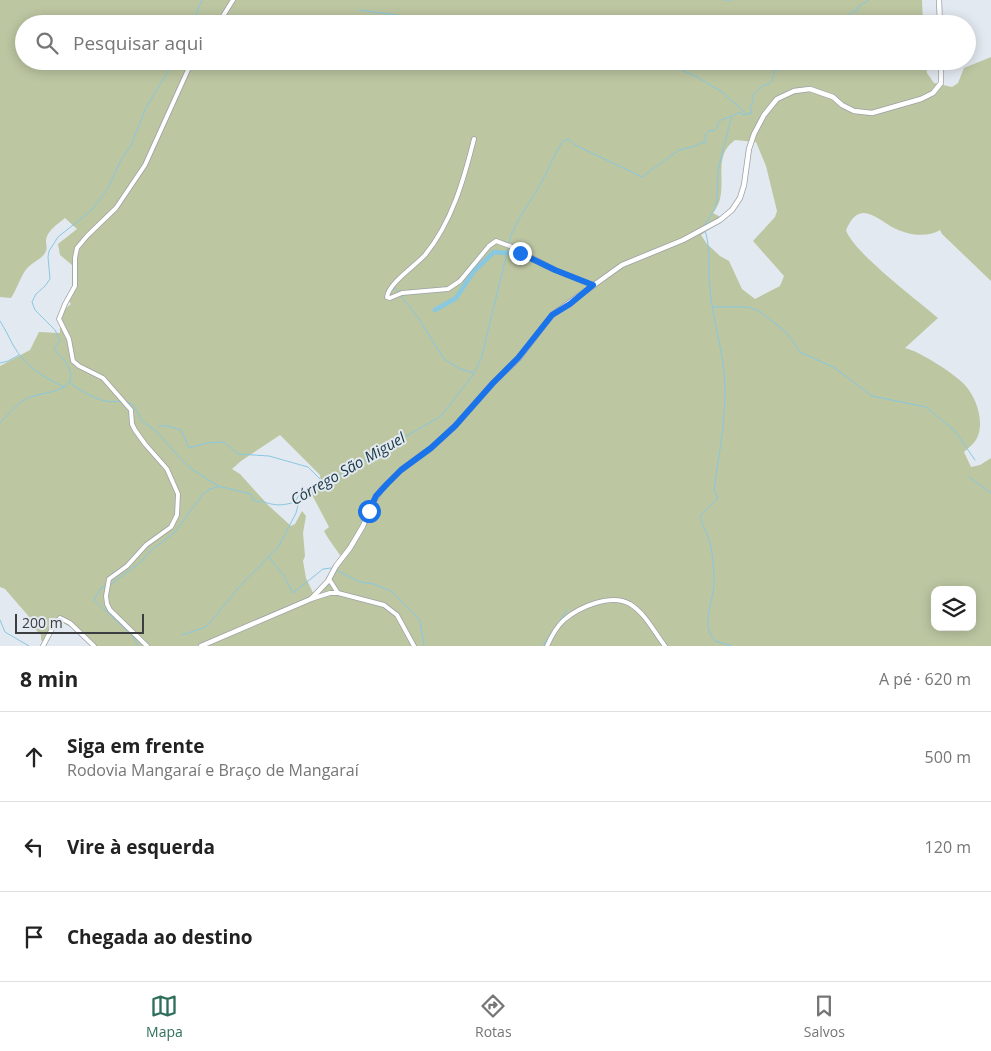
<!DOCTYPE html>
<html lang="pt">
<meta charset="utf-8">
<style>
body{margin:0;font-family:"Open Sans",sans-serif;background:#f2f2f2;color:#222}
.controls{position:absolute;right:15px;bottom:15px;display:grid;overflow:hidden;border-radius:10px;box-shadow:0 2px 12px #0003}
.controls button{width:45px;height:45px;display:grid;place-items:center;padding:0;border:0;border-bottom:1px solid #e0e0e0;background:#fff;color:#222;font:25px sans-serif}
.scale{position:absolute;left:15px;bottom:12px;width:129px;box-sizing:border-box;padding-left:5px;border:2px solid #3b3d40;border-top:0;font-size:14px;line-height:18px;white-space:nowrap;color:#3b3d40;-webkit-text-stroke:4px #e3e9f0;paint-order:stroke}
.stop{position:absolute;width:15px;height:15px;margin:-11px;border:4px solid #1a73e8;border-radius:50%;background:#fff}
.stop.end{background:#1a73e8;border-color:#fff;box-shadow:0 1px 5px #0008}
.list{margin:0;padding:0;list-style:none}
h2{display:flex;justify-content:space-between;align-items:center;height:65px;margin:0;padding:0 20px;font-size:21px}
h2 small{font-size:16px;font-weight:400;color:#767676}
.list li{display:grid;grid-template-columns:32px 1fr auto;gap:15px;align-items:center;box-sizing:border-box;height:90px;padding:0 20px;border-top:1px solid #e0e0e0}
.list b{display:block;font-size:19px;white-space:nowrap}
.list p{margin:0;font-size:16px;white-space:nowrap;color:#767676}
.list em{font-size:16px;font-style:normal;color:#767676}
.icon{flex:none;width:28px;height:28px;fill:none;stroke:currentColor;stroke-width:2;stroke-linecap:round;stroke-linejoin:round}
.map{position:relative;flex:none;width:991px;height:646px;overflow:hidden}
.search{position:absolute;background:#fff;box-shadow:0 2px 12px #0003;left:15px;right:15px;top:15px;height:55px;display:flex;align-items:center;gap:12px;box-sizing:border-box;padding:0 18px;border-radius:28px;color:#767676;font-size:19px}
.sheet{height:335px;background:#fff}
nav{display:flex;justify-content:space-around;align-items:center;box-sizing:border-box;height:70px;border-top:1px solid #e0e0e0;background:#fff;font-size:14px;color:#767676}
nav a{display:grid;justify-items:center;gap:2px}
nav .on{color:#2f6e5b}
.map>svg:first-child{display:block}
.green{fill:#bcc6a1;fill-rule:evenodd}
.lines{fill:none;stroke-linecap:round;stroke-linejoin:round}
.stream{stroke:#88c8e1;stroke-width:1}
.canal{stroke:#88c8e1;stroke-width:4.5}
.minor-casing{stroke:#9ca1a8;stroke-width:5.5}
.tertiary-casing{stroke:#9ca1a8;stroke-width:6}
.minor{stroke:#fff;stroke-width:4}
.tertiary{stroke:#fff;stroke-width:4.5}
.route{stroke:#1a73e8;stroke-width:6}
.labels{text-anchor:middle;stroke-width:4;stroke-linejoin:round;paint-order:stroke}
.water-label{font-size:15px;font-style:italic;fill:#163540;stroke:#e3e9f0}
</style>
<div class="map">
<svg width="991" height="646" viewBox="0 0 991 646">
<rect width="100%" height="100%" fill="#e3e9f0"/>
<path class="green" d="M0,0h922l1,24h-899v37h901l2,12 7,10 18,4 6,-4 6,-15 27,-11v224l-49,-47 -2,-4c-13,8 -31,5 -44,-1 -20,-10 -36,-31 -50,1 7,22 71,70 92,88l-33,30c16,4 48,25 59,36 12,12 21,38 13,54 -2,5 -9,10 -13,14l7,15 9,-2 11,-7v188h-899l-18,-17 -16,-9 -14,23 -3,-3v-5l-11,-11 1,-5 -26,-30 -5,-2v-221l30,-16 9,-18 21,1c0,-15 -1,-20 11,-29l-5,-6 6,-11v-22l-12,-10 -2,-11 19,-15 -12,-11c-7,6 -19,13 -19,24 0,4 2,6 -1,11 -3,6 -15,10 -20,18 -5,7 -8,18 -14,27l-11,-1zM735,140l21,2 10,24 11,45 -2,6 -22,24 31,35 -4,10 -25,13 -13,-10 -13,-28 -9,-5 -13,-12 -6,-9 23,-16 -11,-6c3,-5 6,-9 7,-14 5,-22 -6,-44 15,-59zM280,435l40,40 1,9 -4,3 -8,2 20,38 -5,4 4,7 14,20 -21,32 -7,5 -8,-17 -3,-17 2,-5 -2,-23 3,-17 -4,-5 -7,13 -4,2 -23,-21 -28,-31 -8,-5 9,-8zM935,590h37v37h-37z"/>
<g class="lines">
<g class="stream">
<polyline points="723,0 731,0"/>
<polyline points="359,10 404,16 431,24"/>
<polyline points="192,24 202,0"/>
<polyline points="841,24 853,11 857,11 858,7 869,0"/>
<polyline points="661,61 697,77 722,92 747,114"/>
<polyline points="704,226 715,209 717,200 718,170 731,118"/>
<path d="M705,230c6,19 3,39 5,58 2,28 11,55 14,84 4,39 -5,80 -10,118l4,8 -18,18c1,7 4,11 7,18 6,15 7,34 7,50 -1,19 -14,41 1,57l17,5"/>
<path d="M509,242c6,-22 22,-40 32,-59 8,-14 13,-29 22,-42l6,-2 6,6 67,32 37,-27 17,-4 6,-4 3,1 1,-9 4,-4 4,1 3,-3 1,-5c6,-7 13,-4 21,-11l5,3 8,-2 -2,-7 4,-4 -2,-4c2,-5 7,-8 10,-12 13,-3 9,-6 13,-16l17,-1 4,-3 -2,-3 5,-2"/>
<polyline points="395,288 419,319 444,359 458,368 473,373"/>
<polyline points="713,307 748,307 759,311 786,332 800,352 835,368 872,396 926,407 954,430 975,460"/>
<path d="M0,321c5,8 9,16 13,24 12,21 30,32 51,42"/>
<polyline points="0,363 8,361 19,355"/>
<path d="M70,383c14,10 33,22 50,18"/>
<path d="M125,401l8,4 10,17 14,10 20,23 13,13 28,18 33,8 2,6 4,2 5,-1c12,5 20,5 33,1l4,-7h6l136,-79 32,-41 8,-16 27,-110"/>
<path d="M0,423c8,-8 16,-18 26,-24 18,-9 57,-5 41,-35 -3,-6 -9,-9 -13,-15l6,-9 -5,-10 -20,-20 -3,-8 4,-8 9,-8 5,-7 -2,-22 1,-6 9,-14 34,-27 16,-22 13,-28 10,-15 15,-37 28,-47"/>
<polyline points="159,426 168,426 181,430 189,448 207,443 224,442 238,454 269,456 308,467 324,483"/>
<polyline points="969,477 991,493"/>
<polyline points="269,557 284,576 293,593 323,569 331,568"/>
<polyline points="338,571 360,582 374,584 391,591 420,620 424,646"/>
<polyline points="110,585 141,562 150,551 174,533 203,494 210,489 218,487"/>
<polyline points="106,586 102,587 94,600 133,636 138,646"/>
<polyline points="0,620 5,632 29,646"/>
<polyline points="559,622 567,610"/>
<polyline points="182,635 203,628 209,624 238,588 279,546 296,513 298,505 305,496"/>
<polyline points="543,646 551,633"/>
</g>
<polyline class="canal" points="435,310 456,298 474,271 494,252 507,253"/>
<defs>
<g id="minor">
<polyline points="218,24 233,0"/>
<path d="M474,139c-10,40 -22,83 -49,116 -10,11 -36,28 -38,42l3,1 12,-5 46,-4 12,-8 29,-35 7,-5 14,5 45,24 38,15"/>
<polyline points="329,579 338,593"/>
<polyline points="311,599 330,593 338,593 384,605 397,615 414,646"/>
<polyline points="43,646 54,625 60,618 70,623 94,646"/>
<polyline points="147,646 110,610 107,604 106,596 109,579 127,566 146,545 171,527 177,515 178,494 167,469 145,444 135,430 132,424 131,410 103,378 79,366 73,361 69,339 59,319 65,304 75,286 75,258 77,248 87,236 116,208 145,165 192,61"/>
<path d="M547,646c4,-9 9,-19 17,-26 15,-13 47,-27 66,-16 16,10 24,28 35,42"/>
</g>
<g id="tertiary">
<polyline points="939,0 940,24"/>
<polyline points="201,646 311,599 328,581 336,566 350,548 363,526 373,502 381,490 401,470 431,448 455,426 493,383 519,358 552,315 622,265 683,240 720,220 732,210 740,198 744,185 749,149 754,134 764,115 777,99 794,91 810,89 833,97 842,105 854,111 872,113 921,99 933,93 941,83 941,61"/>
</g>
</defs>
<use href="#minor" class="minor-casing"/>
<use href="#tertiary" class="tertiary-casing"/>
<use href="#minor" class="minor"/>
<use href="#tertiary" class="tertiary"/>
</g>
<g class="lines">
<polyline class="route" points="369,511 376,496 387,484 401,470 431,448 455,426 493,383 518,358 552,315 570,304 593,285 555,270 520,253"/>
</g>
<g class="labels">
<g class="water-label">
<text transform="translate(348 469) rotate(-30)" y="5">Córrego São Miguel</text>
</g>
</g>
</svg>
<div class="controls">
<button><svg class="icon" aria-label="layers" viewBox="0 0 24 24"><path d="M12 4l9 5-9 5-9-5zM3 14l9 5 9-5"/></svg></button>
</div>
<div class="scale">200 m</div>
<div class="stop" style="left:369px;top:511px"></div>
<div class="stop end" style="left:520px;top:253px"></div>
<div class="search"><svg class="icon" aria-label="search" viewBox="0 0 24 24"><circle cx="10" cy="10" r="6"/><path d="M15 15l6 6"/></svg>Pesquisar aqui</div>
</div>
<section class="sheet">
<h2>8 min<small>A pé · 620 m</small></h2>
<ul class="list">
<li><svg class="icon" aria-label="ahead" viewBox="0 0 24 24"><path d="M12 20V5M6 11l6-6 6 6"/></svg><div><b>Siga em frente</b><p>Rodovia Mangaraí e Braço de Mangaraí</p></div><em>500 m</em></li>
<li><svg class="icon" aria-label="left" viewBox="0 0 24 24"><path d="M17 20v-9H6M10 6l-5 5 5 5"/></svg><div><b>Vire à esquerda</b></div><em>120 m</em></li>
<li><svg class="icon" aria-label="arrive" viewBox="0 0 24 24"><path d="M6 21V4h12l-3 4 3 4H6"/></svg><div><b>Chegada ao destino</b></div></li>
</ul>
</section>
<nav>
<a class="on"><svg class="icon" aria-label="map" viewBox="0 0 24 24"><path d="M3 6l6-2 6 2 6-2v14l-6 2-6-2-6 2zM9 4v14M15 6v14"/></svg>Mapa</a>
<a><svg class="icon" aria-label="directions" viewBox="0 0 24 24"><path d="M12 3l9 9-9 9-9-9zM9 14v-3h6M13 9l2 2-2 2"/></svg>Rotas</a>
<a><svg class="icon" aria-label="saved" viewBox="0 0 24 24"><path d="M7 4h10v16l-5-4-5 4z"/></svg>Salvos</a>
</nav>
